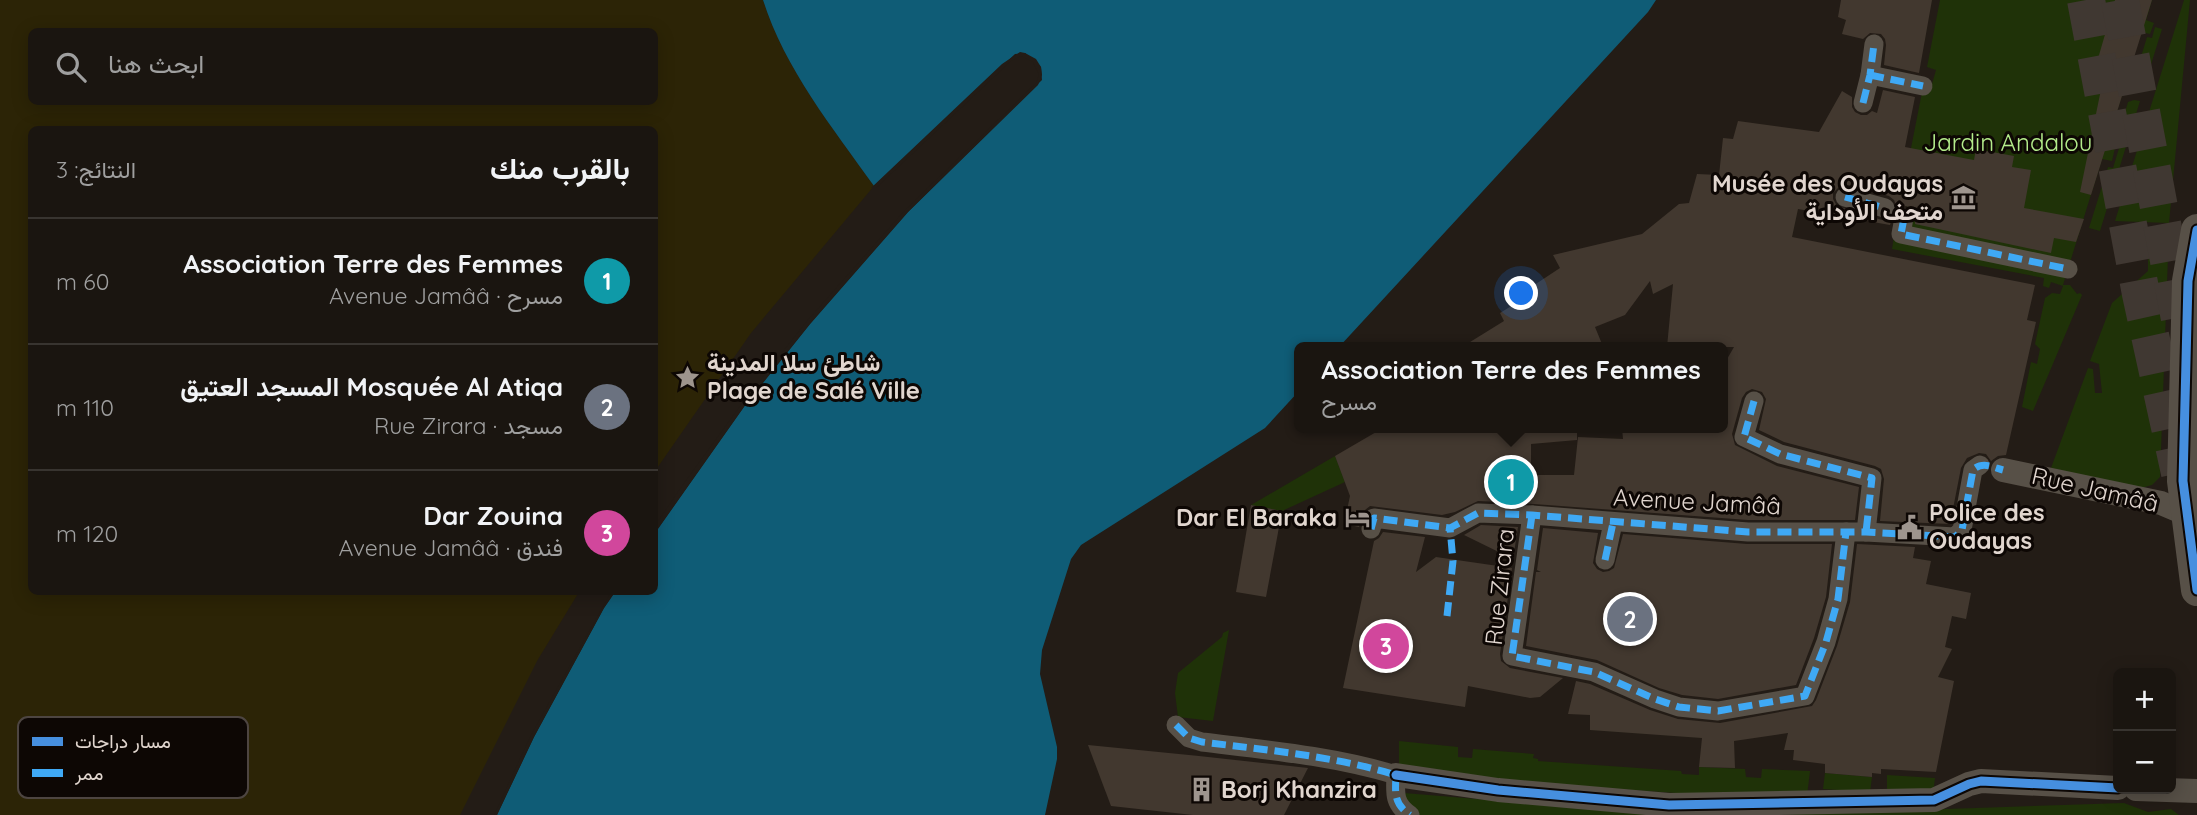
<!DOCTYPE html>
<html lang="ar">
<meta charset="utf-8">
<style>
body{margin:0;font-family:Quicksand,Vazirmatn,sans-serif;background:#27221e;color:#f1f3f6;direction:rtl}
.controls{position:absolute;right:21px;bottom:21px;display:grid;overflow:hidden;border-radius:10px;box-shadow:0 4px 18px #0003}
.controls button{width:63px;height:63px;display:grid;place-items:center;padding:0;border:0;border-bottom:2px solid #383430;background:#1a1510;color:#f1f3f6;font:35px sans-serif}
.you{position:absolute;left:1522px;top:294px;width:24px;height:24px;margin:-18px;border:5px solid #fff;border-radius:50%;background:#1a73e8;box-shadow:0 0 0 10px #1a73e833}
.badge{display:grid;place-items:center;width:46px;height:46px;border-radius:50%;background:#9e958e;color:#fff;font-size:23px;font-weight:700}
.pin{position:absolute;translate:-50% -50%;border:4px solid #fff;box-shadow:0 2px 7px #0006}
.popup{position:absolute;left:1294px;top:342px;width:434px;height:91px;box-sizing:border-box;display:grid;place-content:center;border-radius:10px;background:#1a1510;filter:drop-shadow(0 2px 5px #0005);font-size:23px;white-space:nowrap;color:#9f9f9f}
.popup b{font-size:26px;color:#f1f3f6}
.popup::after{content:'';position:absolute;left:50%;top:100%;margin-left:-14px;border:14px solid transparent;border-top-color:#1a1510}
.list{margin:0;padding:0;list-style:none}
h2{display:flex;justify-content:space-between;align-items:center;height:91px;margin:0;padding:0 28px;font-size:30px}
h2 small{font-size:23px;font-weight:400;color:#9f9f9f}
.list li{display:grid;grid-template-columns:46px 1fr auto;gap:21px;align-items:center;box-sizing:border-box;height:126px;padding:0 28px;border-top:2px solid #383430}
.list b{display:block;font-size:26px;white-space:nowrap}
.list p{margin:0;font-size:23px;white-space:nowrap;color:#9f9f9f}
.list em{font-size:23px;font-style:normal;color:#9f9f9f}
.icon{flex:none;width:38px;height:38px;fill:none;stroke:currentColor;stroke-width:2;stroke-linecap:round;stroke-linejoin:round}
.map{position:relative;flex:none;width:2197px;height:815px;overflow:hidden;direction:ltr}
.search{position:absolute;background:#1a1510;box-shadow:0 4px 18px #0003;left:28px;top:28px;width:630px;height:77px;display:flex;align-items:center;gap:18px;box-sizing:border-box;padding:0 24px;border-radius:10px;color:#9f9f9f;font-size:26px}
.panel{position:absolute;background:#1a1510;box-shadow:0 4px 18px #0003;left:28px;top:126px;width:630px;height:469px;border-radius:10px;direction:rtl}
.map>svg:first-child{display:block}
.green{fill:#1f3208}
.sand{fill:#2c2406;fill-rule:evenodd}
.water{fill:#0f5c76}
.pier{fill:#231c16}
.building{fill:#42382f}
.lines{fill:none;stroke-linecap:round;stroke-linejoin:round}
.primary-tunnel{stroke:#403832;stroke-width:38;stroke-dasharray:38 19;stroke-linecap:butt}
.pedestrian{stroke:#575047;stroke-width:19}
.minor{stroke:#575047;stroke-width:24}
.tertiary{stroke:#575047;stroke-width:32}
.quiet{stroke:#3fa9f5;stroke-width:7;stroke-dasharray:14 7;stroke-linecap:butt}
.cycleway-casing{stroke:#0d0704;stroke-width:13}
.cycleway{stroke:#468fdf;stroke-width:9}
.labels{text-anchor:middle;stroke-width:6;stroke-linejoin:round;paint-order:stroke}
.park-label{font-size:24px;fill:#b4ec8b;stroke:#0d0704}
.poi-label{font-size:24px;font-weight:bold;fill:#e1d6cf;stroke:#0d0704;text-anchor:start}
.street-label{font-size:24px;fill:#e1d6cf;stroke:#0d0704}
.key{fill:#0d0704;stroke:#4d4541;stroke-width:2}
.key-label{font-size:19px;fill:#e1d6cf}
</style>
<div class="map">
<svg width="2197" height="815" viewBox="0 0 2197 815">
<rect width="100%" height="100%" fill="#231c16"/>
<g class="green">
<polygon points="1940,0 2152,0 2146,20 2154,23 2150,34 2141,32 2107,144 2115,148 2112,161 2102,159 2063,285 2070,285 2077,294 2080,293 2082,295 2033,411 2022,407 2031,362 2037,364 2040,349 2035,344 2045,298 2052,293 2060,294 2063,286 2051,282 2049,288 2043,286 2044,278 1892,249 1898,212 1907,214 1909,207 1900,204 1924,82 1932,84 1936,70 1927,67"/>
<polygon points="2184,0 2190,0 2169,223 2115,221"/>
<polygon points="2155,27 2162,29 2145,84 2134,80 2147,37 2152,38"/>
<polygon points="2134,100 2140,101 2100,231 2089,228 2108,167 2113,168 2120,145 2116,143 2128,102"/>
<polygon points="2148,256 2168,256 2160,477 2152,485 2141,488 2051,468 2088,368 2093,369 2095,393 2102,393 2099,364 2090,361 2112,303 2148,271"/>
<polygon points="1335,456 1345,482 1282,511 1251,505"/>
<polygon points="1229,630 1213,721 1178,717 1175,693 1178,673 1222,637 1223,633"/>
<polygon points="1399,741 1458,747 1458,757 1472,758 1473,749 1534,754 1533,758 1538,759 1538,761 1681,771 1682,774 1699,775 1699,767 1745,769 1746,777 1761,778 1762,769 1810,771 1807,796 1691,794 1481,780 1399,766"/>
<polygon points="1825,773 1872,777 1870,792 1823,789"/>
<polygon points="1887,775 1935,778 1933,794 1887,790"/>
<polygon points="1404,793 1673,815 1420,815 1405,806"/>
<polygon points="2124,803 2148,812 2171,809 2179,815 1769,815"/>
</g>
<path class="sand" d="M0,0h763c22,69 69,127 111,186l-123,147 -96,138 -1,-341h-622v462h547l-42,69 -77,154h-460zM32,32h622v70h-622z"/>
<path class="water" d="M763,0h893l-8,12 -309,335h-40v44l-34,37 -184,117 -10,14 -29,91 -2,24 17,73v12l-12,56h-548l37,-78 70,-129 11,-16h39l1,-59 91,-129 64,-80 98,-112 134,-132 -1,-13 -16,-14 -10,1 -141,132c-42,-59 -89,-117 -111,-186z"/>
<g class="pier">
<polygon points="1020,52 1025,53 1036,59 1041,67 1042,75 1038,85 908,212 810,324 746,404 655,533 654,527 682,486 743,402 807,321 905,210 1036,83 1039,75 1033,62 1021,56 1011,61 876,188 871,188 1002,64"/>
<polygon points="611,592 615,592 604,608 534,737 497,815 494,815 531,735"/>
</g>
<g class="building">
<polygon points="1841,0 1932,0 1919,73 1884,65 1886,45 1885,39 1881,34 1870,33 1863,39 1842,34 1846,20 1838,17"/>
<polygon points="2115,0 2152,0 2091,195 2080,192 2106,65 2097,62"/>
<polygon points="1883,90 1915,97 1905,147 1974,160 1976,149 2014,156 2012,167 2031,170 2024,208 2084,219 2076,242 2054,238 2051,253 1915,224 1916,215 1911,208 1906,206 1897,208 1894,200 1889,196 1848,185 1841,185 1833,193 1833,199 1837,206 1882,220 1892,218 1890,225 1798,209 1792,237 2035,285 2027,320 2036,322 2006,455 1998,456 1991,461 1986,454 1979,453 1967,458 1961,468 1950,524 1880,521 1884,479 1881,469 1875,466 1784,442 1759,430 1766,399 1762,392 1752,389 1746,392 1742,398 1732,434 1735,445 1777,466 1859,487 1855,520 1748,520 1507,502 1511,499 1500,502 1478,501 1455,512 1442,515 1370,506 1365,510 1359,527 1344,524 1350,496 1335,456 1383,428 1577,428 1577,440 1531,444 1531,475 1574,475 1578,437 1623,439 1622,428 1723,428 1723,366 1734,347 1667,347 1673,284 1653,294 1650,281 1625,315 1595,327 1602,344 1592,347 1462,347 1504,321 1500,313 1521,300 1519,295 1560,268 1553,255 1642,234 1679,204 1689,203 1697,174 1719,175 1723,138 1733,139 1738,121 1819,132 1842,91 1852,97 1852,107 1855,112 1861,115 1867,115 1872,111 1877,113"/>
<polygon points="1251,505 1282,511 1266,597 1236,592"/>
<polygon points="1481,525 1518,527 1513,559 1464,535"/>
<polygon points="1543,528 1598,533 1593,563 1597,569 1603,572 1609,571 1614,568 1623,534 1747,544 1832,544 1826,597 1814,638 1796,685 1718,699 1682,695 1659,688 1597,660 1526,646 1536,572 1541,572 1537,570"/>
<polygon points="1383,532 1425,537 1416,572 1436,557 1512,568 1500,654 1501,661 1510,668 1563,678 1540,697 1530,698 1468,686 1465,707 1343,688 1374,541 1379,538"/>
<polygon points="1857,544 1915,547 1913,558 1931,561 1926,584 1971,593 1966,619 1952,616 1945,647 1952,649 1938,677 1954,681 1936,772 1881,769 1881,774 1872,773 1872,777 1825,773 1825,764 1793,760 1794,750 1784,750 1788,733 1734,741 1735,768 1699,767 1702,738 1590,730 1590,715 1568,714 1576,681 1590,684 1650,710 1678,719 1720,723 1812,706 1816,700 1837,646 1850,602"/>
<polygon points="1088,745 1199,756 1308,768 1284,815 1193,815 1111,806"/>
</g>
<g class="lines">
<g class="primary-tunnel">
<polyline points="2086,0 2141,294 2180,473"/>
<polyline points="2120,0 2183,335"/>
</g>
<g class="pedestrian">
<polyline points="1870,75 1923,86"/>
<polyline points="1863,103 1870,75 1874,44"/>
<polyline points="1845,197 1885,208"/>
<polyline points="1904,218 1901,234 2068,269"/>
<polyline points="1754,401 1744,437 1780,454 1872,478 1866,532"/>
<polyline points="1532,515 1512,656 1594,672 1655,699 1679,707 1718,711 1805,696 1826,642 1838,599 1846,532"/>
<polyline points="1371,529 1374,518 1450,528 1478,513 1532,515 1748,532 1866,532 1955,537 1962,530 1973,470 1980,465"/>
<polyline points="1605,560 1613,523"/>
<path d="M1176,725l13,13 13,4c65,8 131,14 194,33 -1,19 -2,29 14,40"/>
</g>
<g class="minor">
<polyline points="2003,470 2161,503 2187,514"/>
<polyline points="1396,775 1498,790 1669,805 1934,800 1969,784 1981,781 2118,788"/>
<polyline points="2136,789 2197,791"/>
</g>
<polyline class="tertiary" points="2197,230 2188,281 2183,481 2197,590"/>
<g class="quiet">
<polyline points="1870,75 1923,86"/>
<polyline points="1863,103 1870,75 1874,44"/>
<polyline points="1845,197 1885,208"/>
<polyline points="1904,218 1901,234 2068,269"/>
<polyline points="1754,401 1744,437 1780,454 1872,478 1866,532"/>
<polyline points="1532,515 1512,656 1594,672 1655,699 1679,707 1718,711 1805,696 1826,642 1838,599 1846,532"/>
<path d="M1371,529l3,-11 76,10 28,-15 54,2 216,17h118l89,5 7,-7 11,-60c9,-9 19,-3 30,0"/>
<polyline points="1605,560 1613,523"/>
<polyline points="1447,616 1453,561 1450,528"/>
<path d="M1176,725l13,13 13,4c65,8 131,14 194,33 -1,19 -2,29 14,40"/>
</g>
<defs>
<g id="cycleway">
<polyline points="2197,230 2188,281 2183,481 2197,590"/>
<polyline points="1396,775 1498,790 1669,805 1934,800 1969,784 1981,781 2118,788"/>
</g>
</defs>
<use href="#cycleway" class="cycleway-casing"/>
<use href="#cycleway" class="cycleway"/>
</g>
<defs>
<symbol id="museum-bare" viewBox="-9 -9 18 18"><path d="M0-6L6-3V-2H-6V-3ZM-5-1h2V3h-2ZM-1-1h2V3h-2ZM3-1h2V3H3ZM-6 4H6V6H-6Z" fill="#9e958e" stroke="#0d0704" stroke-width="2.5" paint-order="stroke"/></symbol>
<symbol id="sight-bare" viewBox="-9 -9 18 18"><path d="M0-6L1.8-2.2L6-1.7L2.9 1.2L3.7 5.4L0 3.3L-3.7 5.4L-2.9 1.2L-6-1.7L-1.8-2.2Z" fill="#9e958e" stroke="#0d0704" stroke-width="2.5" paint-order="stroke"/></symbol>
<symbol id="hotel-bare" viewBox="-9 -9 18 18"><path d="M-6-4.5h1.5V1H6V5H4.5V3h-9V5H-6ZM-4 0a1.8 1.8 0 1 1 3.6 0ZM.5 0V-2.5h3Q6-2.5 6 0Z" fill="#9e958e" stroke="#0d0704" stroke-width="2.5" paint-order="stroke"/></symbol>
<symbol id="civic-bare" viewBox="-9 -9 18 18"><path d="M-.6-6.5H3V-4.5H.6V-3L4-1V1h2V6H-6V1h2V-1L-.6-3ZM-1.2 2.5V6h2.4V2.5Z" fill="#9e958e" stroke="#0d0704" stroke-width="2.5" paint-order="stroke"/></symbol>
<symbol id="building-bare" viewBox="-9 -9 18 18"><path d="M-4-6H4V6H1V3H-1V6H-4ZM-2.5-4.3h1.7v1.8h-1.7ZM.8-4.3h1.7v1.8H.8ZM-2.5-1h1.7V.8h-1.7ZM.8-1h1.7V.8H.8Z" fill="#9e958e" stroke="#0d0704" stroke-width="2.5" paint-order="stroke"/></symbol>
</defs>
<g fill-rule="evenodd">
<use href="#museum-bare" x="1946" y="180" width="35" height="35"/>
<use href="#sight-bare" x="670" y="360" width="35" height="35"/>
<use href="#hotel-bare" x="1340" y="500" width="35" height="35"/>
<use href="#civic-bare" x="1892" y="510" width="35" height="35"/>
<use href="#building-bare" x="1184" y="772" width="35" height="35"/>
</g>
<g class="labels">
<g class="park-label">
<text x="2008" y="151">Jardin Andalou</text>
</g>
<g class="poi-label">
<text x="1943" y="192" text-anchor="end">Musée des Oudayas<tspan x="1943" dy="28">متحف الأوداية</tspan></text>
<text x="707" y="371">شاطئ سلا المدينة<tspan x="707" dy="28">Plage de Salé Ville</tspan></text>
<text x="1929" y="521">Police des<tspan x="1929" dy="28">Oudayas</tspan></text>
<text x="1337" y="526" text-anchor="end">Dar El Baraka</text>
<text x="1221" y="798">Borj Khanzira</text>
</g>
<g class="street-label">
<text transform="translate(2095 490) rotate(13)" y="8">Rue Jamââ</text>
<text transform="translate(1697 502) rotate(3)" y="8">Avenue Jamââ</text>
<text transform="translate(1500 587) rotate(-84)" y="8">Rue Zirara</text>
</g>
</g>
<rect x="18" y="717" width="230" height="81" rx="10" class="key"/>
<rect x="32" y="737" width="31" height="9" fill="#468fdf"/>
<rect x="32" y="769" width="31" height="8" fill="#3fa9f5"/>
<g class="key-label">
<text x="75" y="748">مسار دراجات</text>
<text x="75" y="780">ممر</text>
</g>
</svg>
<div class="controls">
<button>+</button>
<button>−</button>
</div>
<div class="you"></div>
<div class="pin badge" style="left:1511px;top:482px;background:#0f9aa8">1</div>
<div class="popup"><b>Association Terre des Femmes</b>مسرح</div>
<div class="pin badge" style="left:1630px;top:619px;background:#6b7280">2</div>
<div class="pin badge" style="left:1386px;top:646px;background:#d1479c">3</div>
<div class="search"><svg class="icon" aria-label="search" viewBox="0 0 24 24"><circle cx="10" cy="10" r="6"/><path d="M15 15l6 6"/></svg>ابحث هنا</div>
<section class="panel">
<h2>بالقرب منك<small>النتائج: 3</small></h2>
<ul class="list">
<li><span class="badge" style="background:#0f9aa8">1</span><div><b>Association Terre des Femmes</b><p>مسرح · Avenue Jamââ</p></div><em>60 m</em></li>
<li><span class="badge" style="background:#6b7280">2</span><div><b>Mosquée Al Atiqa المسجد العتيق</b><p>مسجد · Rue Zirara</p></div><em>110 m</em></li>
<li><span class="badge" style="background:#d1479c">3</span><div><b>Dar Zouina</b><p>فندق · Avenue Jamââ</p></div><em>120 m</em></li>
</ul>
</section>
</div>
